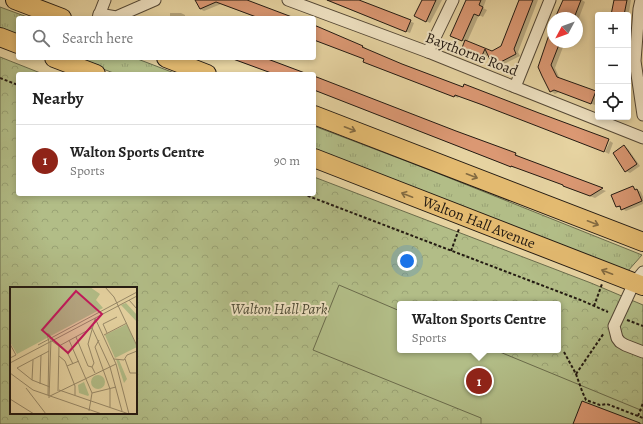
<!DOCTYPE html>
<meta charset="utf-8">
<style>
body{margin:0;font-family:Alegreya,serif;background:#f2f2f2;color:#222}
.controls{position:absolute;right:12px;top:12px;display:grid;overflow:hidden;border-radius:4px;box-shadow:0 2px 6px #0003}
.controls button{width:36px;height:36px;display:grid;place-items:center;padding:0;border:0;border-bottom:1px solid #e0e0e0;background:#fff;color:#222;font:20px sans-serif}
.compass{position:absolute;left:547px;top:12px;width:36px;height:36px;border-radius:50%;background:#fff;box-shadow:0 2px 6px #0003;rotate:229deg}
.you{position:absolute;left:407px;top:261px;width:14px;height:14px;margin:-10px;border:3px solid #fff;border-radius:50%;background:#1a73e8;box-shadow:0 0 0 6px #1a73e833}
.badge{display:grid;place-items:center;width:26px;height:26px;border-radius:50%;background:#8f2418;color:#fff;font-size:13px;font-weight:700}
.pin{position:absolute;translate:-50% -50%;border:2px solid #fff;box-shadow:0 1px 4px #0006}
.popup{position:absolute;left:397px;top:301px;width:164px;height:52px;box-sizing:border-box;display:grid;place-content:center;border-radius:4px;background:#fff;filter:drop-shadow(0 1px 3px #0005);font-size:13px;white-space:nowrap;color:#767676}
.popup b{font-size:15px;color:#222}
.popup::after{content:'';position:absolute;left:50%;top:100%;margin-left:-8px;border:8px solid transparent;border-top-color:#fff}
.list{margin:0;padding:0;list-style:none}
h2{display:flex;justify-content:space-between;align-items:center;height:52px;margin:0;padding:0 16px;font-size:17px}
h2 small{font-size:13px;font-weight:400;color:#767676}
.list li{display:grid;grid-template-columns:26px 1fr auto;gap:12px;align-items:center;box-sizing:border-box;height:72px;padding:0 16px;border-top:1px solid #e0e0e0}
.list b{display:block;font-size:15px;white-space:nowrap}
.list p{margin:0;font-size:13px;white-space:nowrap;color:#767676}
.list em{font-size:13px;font-style:normal;color:#767676}
.icon{flex:none;width:22px;height:22px;fill:none;stroke:currentColor;stroke-width:2;stroke-linecap:round;stroke-linejoin:round}
.map{position:relative;flex:none;width:643px;height:424px;overflow:hidden}
.search{position:absolute;background:#fff;box-shadow:0 2px 6px #0003;left:16px;top:16px;width:300px;height:44px;display:flex;align-items:center;gap:10px;box-sizing:border-box;padding:0 14px;border-radius:4px;color:#767676;font-size:15px}
.panel{position:absolute;background:#fff;box-shadow:0 2px 6px #0003;left:16px;top:72px;width:300px;height:124px;border-radius:4px}
.map>svg:first-child{display:block}
.grass{fill:url(#grass-tufts);stroke:#6a6c4c}
.park{fill:url(#park-crowns);stroke:#6a6c4c;fill-rule:evenodd}
.pitch{fill:#b2bd87;stroke:#6a6c4c}
.shadow{fill:#0003}
.building{fill:#db9873;stroke:#231a12}
.lines{fill:none;stroke-linecap:round;stroke-linejoin:round}
.minor-casing{stroke:#544836;stroke-width:13}
.trunk-casing{stroke:#231a12;stroke-width:20}
.path{stroke:#231a12;stroke-width:2;stroke-dasharray:3 2;stroke-linecap:butt}
.minor{stroke:#efe2c2;stroke-width:11}
.trunk{stroke:#e3ba70;stroke-width:18}
.oneway{stroke:#836a41}
.labels{text-anchor:middle;stroke-width:4;stroke-linejoin:round;paint-order:stroke}
.street-label{font-size:15px;fill:#231a12;stroke:#efe2c2}
.park-label{font-size:15px;font-style:italic;fill:#4e4b35;stroke:#efe2c2}
.inset-road{fill:none;stroke:#988968;stroke-width:1}
.view{fill:#c2185b;fill-opacity:0.15;stroke:#c2185b;stroke-width:2}
.inset-edge{fill:none;stroke:#231a12;stroke-width:2}
</style>
<div class="map">
<svg width="643" height="424" viewBox="0 0 643 424">
<defs>
<pattern id="grass-tufts" width="24" height="20" patternUnits="userSpaceOnUse"><rect width="24" height="20" fill="#b2bd87"/><path d="M3 7l-1-3M5 7V3M7 7l1-3M15 17l-1-3M17 17v-4M19 17l1-3" fill="none" stroke="#99a274"/></pattern>
<pattern id="park-crowns" width="20" height="18" patternUnits="userSpaceOnUse"><rect width="20" height="18" fill="#b2bd87"/><path d="M2 6a3 3 0 1 1 6 0M12 15a3 3 0 1 1 6 0" fill="none" stroke="#99a274"/></pattern>
</defs>
<rect width="100%" height="100%" fill="#e6d3a1"/>
<filter id="stains"><feTurbulence type="fractalNoise" baseFrequency=".005" numOctaves="4"/><feColorMatrix values="0 0 0 0 .2 0 0 0 0 .09 0 0 0 0 .02 0 0 0 .5 -.17"/></filter>
<radialGradient id="worn" r=".72"><stop offset=".6" stop-color="#630" stop-opacity="0"/><stop offset="1" stop-color="#630" stop-opacity=".3"/></radialGradient>
<g class="grass">
<polygon points="0,7 30,18 18,18 18,36 0,29"/>
<polygon points="75,58 135,58 177,74 116,74"/>
<polygon points="314,126 427,169 642,255 627,272 314,151"/>
</g>
<path class="park" d="M0,57l43,17h-25v120h296v-17l277,106 52,22v119h-643zM11,288h125v125h-125zM400,304h158v46h-158z"/>
<polygon class="pitch" points="339,285 400,311 400,350 495,350 643,411 643,424 481,424 481,418 313,350"/>
<g class="shadow">
<polygon points="196,0 245,0 292,18 258,18 221,4 204,11 200,9"/>
<polygon points="325,0 358,0 414,23 410,33"/>
<polygon points="423,0 442,0 430,23 420,18"/>
<polygon points="468,0 486,0 483,8 487,10 483,17 479,15 467,42 492,52 502,47 520,0 538,0 518,52 520,56 498,67 493,65 488,54 485,62 465,55 465,42 456,38"/>
<polygon points="563,0 582,0 585,2 577,23 577,18 557,18"/>
<polygon points="615,0 631,0 628,18 628,15 612,15"/>
<polygon points="170,13 181,13 185,15 185,18 170,18"/>
<polygon points="314,27 363,46 367,49 366,50 464,88 485,105 484,106 459,96 458,98 368,64 365,59 314,40"/>
<polygon points="553,28 553,42 565,42 555,68 560,79 598,93 598,106 559,92 555,94 551,91 539,66"/>
<polygon points="314,77 455,132 516,154 520,157 519,157 606,191 595,198 568,188 564,185 516,167 515,168 506,165 314,90"/>
<polygon points="610,141 613,143 609,154 605,152"/>
<polygon points="624,146 628,149 640,166 630,173 626,171"/>
<polygon points="633,187 641,192 643,197 643,204 626,211 617,206"/>
</g>
<g class="building">
<polygon points="195,0 247,0 292,17 259,18 216,2 200,9"/>
<polygon points="327,0 359,0 411,20 406,32"/>
<polygon points="422,0 436,0 426,22 414,16"/>
<polygon points="466,0 481,0 479,5 483,7 479,16 474,14 462,41 450,36"/>
<polygon points="519,0 533,0 514,49 516,54 493,66 485,49 480,60 460,53 465,40 492,51 501,46"/>
<polygon points="563,0 581,0 574,18 555,18"/>
<polygon points="614,0 627,0 624,15 611,15"/>
<polygon points="314,25 363,46 362,47 402,64 463,87 464,84 539,113 609,139 604,152 480,104 455,95 454,97 363,62 364,59 314,40"/>
<polygon points="552,26 553,42 560,42 551,65 557,77 596,91 591,104 554,90 550,92 542,76 538,67"/>
<polygon points="234,58 265,58 305,73 305,74 274,74 233,59"/>
<polygon points="314,76 456,131 516,153 515,155 603,188 590,196 563,186 563,185 511,166 511,167 501,163 314,90"/>
<polygon points="624,145 637,164 625,172 613,153"/>
<polygon points="633,186 635,190 637,189 642,201 621,210 620,206 616,207 611,195"/>
<polygon points="582,401 640,423 640,424 573,424"/>
</g>
<g class="lines">
<defs>
<g id="minor">
<polyline points="288,0 428,52 515,87 643,138"/>
<polyline points="641,0 639,9 635,61 643,115"/>
<polyline points="99,14 116,17 155,0"/>
<polyline points="98,18 105,0"/>
<polyline points="428,52 453,0"/>
<polyline points="515,87 550,0"/>
<polyline points="643,272 634,283 614,326 617,338 620,342 625,345 643,352"/>
</g>
<g id="trunk">
<polyline points="15,0 62,18"/>
<polyline points="0,37 18,44"/>
<polyline points="54,58 96,74"/>
<polyline points="166,58 207,74"/>
<polyline points="314,115 643,242"/>
<path id="s1" d="M314,158l329,128"/>
</g>
</defs>
<use href="#minor" class="minor-casing"/>
<use href="#trunk" class="trunk-casing"/>
<g class="path">
<polyline points="0,78 18,85"/>
<polyline points="303,194 583,301 608,312"/>
<polyline points="451,251 459,229"/>
<polyline points="594,306 602,284"/>
<polyline points="627,320 643,326"/>
<polyline points="564,352 576,374 604,333"/>
<polyline points="576,374 582,391 586,400 600,405 607,404 643,418"/>
<polyline points="638,416 643,403"/>
</g>
<use href="#minor" class="minor"/>
<use href="#trunk" class="trunk"/>
</g>
<defs><path id="oneway-shaft" d="M-6 0H5M1.5-3L5.5 0L1.5 3" fill="none" stroke-width="1.6" stroke-linecap="round" stroke-linejoin="round"/></defs>
<g class="oneway">
<use href="#oneway-shaft" transform="translate(350 129) rotate(21)"/>
<use href="#oneway-shaft" transform="translate(472 176) rotate(21)"/>
<use href="#oneway-shaft" transform="translate(407 195) rotate(-159)"/>
<use href="#oneway-shaft" transform="translate(593 223) rotate(21)"/>
<use href="#oneway-shaft" transform="translate(607 272) rotate(-159)"/>
</g>
<g class="labels">
<g class="street-label">
<text transform="translate(472 54) rotate(21)" y="5">Baythorne Road</text>
<text dy="5" stroke="none"><textPath href="#s1" startOffset="177">Walton Hall Avenue</textPath></text>
</g>
<g class="park-label">
<text x="279" y="314">Walton Hall Park</text>
</g>
</g>
<g transform="translate(10 287)">
<rect width="127" height="127" fill="#e6d3a1"/>
<path d="M116,16l11,12v7l-16,-17zM117,37l10,23 -22,11 -10,-23zM106,72l3,1 8,19 -3,4z" fill="#b2bd87"/>
<path d="M0,0h80l10,7 -4,6 7,8 -86,46 -7,-12z" fill="#b2bd87"/>
<path d="M81 95a7 7 0 1 1 14 0a7 7 0 1 1-14 0ZM74,95l5,13 -1,1 -9,-3 -1,-8z" fill="#b2bd87"/>
<path d="M30,17l11,17 13,-7 3,5 -24,12 2,5 -27,14 -8,-15v-16z" fill="#b2bd87"/>
<path class="inset-road" d="M95,0l9,10 23,49M119,13l8,9M85,31l21,46 13,50M97,46l-4,-9 14,-7M37,47h2l2,4 -2,60M37,47l2,8 -1,53M94,48l23,-12M66,50l12,29 4,1M59,53l23,53 -3,18M89,53l-4,7 15,42v18M42,54l15,11 6,12M0,57l6,11 -6,3M28,58l99,-53M49,69l6,5 10,25v9M104,72l10,1 3,-5 10,-4M115,72l5,14h7M0,76l127,-67M57,79l12,-5M7,81l15,12 18,7M7,81l32,-17M0,86l23,17 69,24M85,86l-3,-6 2,-4 -6,-19 7,-25M22,93l1,-20M30,97l1,-29M16,101l20,26M49,103l70,24M48,104l1,-45 33,-18 18,39 12,44M82,106l24,-6M40,109l66,-32M0,112l24,15"/>
<path class="view" d="M66,4l26,23 -34,39 -26,-23z"/>
<rect width="127" height="127" class="inset-edge"/>
</g>
<rect width="100%" height="100%" filter="url(#stains)"/>
<rect width="100%" height="100%" fill="url(#worn)"/>
</svg>
<div class="controls">
<button>+</button>
<button>−</button>
<button><svg class="icon" aria-label="locate" viewBox="0 0 24 24"><circle cx="12" cy="12" r="6"/><path d="M12 2v4M12 18v4M2 12h4M18 12h4"/></svg></button>
</div>
<svg class="compass" viewBox="-18 -18 36 36"><path d="M0-13l5 13h-10z" fill="#e53935"/><path d="M0 13l5-13h-10z" fill="#767676"/></svg>
<div class="you"></div>
<div class="pin badge" style="left:479px;top:381px">1</div>
<div class="popup"><b>Walton Sports Centre</b>Sports</div>
<div class="search"><svg class="icon" aria-label="search" viewBox="0 0 24 24"><circle cx="10" cy="10" r="6"/><path d="M15 15l6 6"/></svg>Search here</div>
<section class="panel">
<h2>Nearby<small></small></h2>
<ul class="list">
<li><span class="badge">1</span><div><b>Walton Sports Centre</b><p>Sports</p></div><em>90 m</em></li>
</ul>
</section>
</div>
